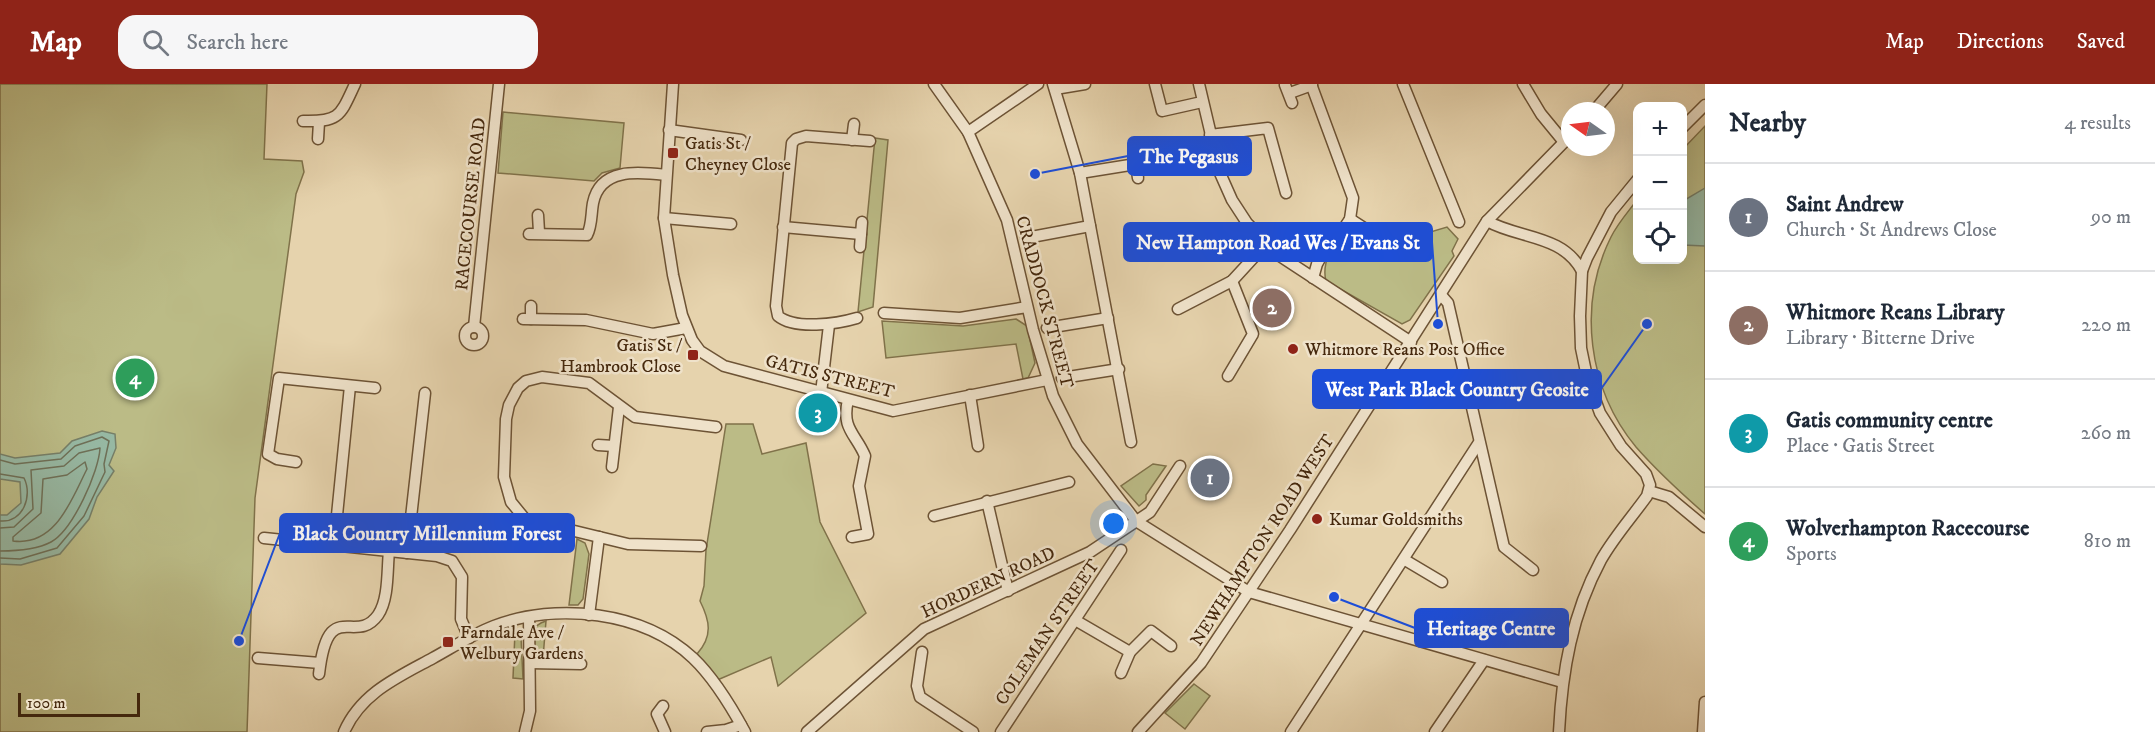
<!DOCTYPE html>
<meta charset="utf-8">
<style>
body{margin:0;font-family:"IM FELL DW Pica",serif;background:#f6f6f7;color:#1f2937}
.controls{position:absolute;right:18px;top:18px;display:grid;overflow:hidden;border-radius:12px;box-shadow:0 6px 24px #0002}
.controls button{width:54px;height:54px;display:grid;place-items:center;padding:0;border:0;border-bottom:2px solid #e0e1e3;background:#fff;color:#1f2937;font:30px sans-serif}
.compass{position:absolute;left:1561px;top:18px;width:54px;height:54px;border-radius:50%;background:#fff;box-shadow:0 6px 24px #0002;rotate:284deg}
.scale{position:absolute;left:18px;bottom:15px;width:122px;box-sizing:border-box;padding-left:6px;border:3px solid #45280d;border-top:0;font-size:16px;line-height:21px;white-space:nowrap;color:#45280d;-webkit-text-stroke:4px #efe2ca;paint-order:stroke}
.you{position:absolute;left:1114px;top:440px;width:21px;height:21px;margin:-15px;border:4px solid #fff;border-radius:50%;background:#1a73e8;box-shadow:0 0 0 9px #1a73e833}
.badge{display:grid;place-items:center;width:39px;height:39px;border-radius:50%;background:#8f2418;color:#fff;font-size:20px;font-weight:700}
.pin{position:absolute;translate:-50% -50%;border:3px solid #fff;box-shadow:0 2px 6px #0006}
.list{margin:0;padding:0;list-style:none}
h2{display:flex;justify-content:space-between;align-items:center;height:78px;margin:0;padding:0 24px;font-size:26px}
h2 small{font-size:20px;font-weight:400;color:#747a83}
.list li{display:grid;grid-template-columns:39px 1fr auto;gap:18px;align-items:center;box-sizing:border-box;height:108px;padding:0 24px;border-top:2px solid #e0e1e3}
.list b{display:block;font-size:22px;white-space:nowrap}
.list p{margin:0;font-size:20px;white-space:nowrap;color:#747a83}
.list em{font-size:20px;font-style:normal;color:#747a83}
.icon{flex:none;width:33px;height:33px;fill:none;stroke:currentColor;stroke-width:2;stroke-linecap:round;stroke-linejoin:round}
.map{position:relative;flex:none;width:1705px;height:648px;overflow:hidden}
header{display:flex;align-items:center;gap:36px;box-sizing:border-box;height:84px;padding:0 30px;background:#8f2418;color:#fff}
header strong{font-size:28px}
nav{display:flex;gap:33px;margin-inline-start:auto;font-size:21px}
.search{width:420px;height:54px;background:#f6f6f7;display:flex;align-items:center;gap:15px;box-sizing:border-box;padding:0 21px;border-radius:18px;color:#747a83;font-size:22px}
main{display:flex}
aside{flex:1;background:#fff}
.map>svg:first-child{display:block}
.green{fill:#bbbb86;stroke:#80724a;stroke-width:1.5}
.water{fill:#97b9a4;stroke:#767f68;stroke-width:1.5}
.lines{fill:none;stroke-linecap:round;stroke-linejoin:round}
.shore{stroke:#6e7058;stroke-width:1.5}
.minor-casing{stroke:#6d5335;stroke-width:13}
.minor{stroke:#efe2ca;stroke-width:10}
.poi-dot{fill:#8f2418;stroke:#efe2ca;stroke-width:2}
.labels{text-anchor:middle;stroke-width:5;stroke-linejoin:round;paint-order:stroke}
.poi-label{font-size:18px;fill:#45280d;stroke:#efe2ca;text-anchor:start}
.street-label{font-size:18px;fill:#45280d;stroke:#efe2ca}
.leader{fill:none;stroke:#1d4ed8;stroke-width:2}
.callout-dot{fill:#1d4ed8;stroke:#efe2ca;stroke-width:2}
.callout{fill:#1d4ed8;stroke:#1d4ed8;stroke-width:2}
.callout-label{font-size:20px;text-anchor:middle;font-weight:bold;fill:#fff}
</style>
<header>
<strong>Map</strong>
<div class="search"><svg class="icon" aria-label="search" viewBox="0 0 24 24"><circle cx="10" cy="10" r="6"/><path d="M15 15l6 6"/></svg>Search here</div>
<nav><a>Map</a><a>Directions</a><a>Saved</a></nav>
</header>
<main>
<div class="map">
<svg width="1705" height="648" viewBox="0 0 1705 648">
<rect width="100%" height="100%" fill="#e6d3ad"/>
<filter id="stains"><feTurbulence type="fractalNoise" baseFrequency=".00333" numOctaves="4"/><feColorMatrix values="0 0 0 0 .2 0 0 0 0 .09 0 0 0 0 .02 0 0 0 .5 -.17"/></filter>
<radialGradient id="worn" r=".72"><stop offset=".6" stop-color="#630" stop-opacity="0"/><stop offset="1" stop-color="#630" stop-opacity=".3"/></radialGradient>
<g class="green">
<polygon points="0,0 267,0 264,75 302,77 304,88 296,110 255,414 247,648 0,648"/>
<polygon points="503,28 624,39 620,84 602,89 594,97 498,89"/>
<path d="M1705,42v388c-24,-21 -48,-43 -69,-67 -48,-58 -59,-142 -25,-210 7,-14 17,-25 26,-37l1,60h44l1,-111z"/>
<polygon points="875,54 888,56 873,223 858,228"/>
<path d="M1353,143l11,5 6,18 77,-23 11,12 -6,12 2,5 -44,64 -8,4 -76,-43c-5,-19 9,-46 27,-54z"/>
<polygon points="1016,235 1027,242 1035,279 1028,294 1023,295 1016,260 886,274 882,237 963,242"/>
<path d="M726,340h27l9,30 44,-11 14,79 46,91 -88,73 -7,-29 -56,24 -18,-27c16,-18 13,-33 3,-53l4,-15 2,-36z"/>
<polygon points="1153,380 1166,382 1146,411 1146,416 1139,422 1121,402"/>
<polygon points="577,455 585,459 589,470 583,515 578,521 569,521"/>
<path d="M546,537l-3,37 -11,-1c0,-16 -4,-31 14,-36z"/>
<polygon points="515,548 521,553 523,595 513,594"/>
<polygon points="1194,600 1210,612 1185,645 1165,629"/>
</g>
<g class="water">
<polygon points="1705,104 1705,162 1683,161 1683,117"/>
<polygon points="102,347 115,350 116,364 109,381 114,387 97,413 89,435 60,470 21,481 0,480 0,431 7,431 21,419 20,398 0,395 0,370 15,374 60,369 72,357"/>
</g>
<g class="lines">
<g class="shore">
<polyline points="0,376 15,380 61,375 75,362 102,353 109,357 104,380 105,388 84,432 57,464 20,475 0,474"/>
<path d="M85,378l2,7c-15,29 -31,78 -74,72v-4l28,-24 2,-34 24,-4z"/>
<path d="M0,390l24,4c9,18 -1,45 -24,43"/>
<path d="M0,444l14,-1 19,-18 -2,-39 33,-4 15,-13 21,-5c-1,23 -27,82 -49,94 -15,8 -35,9 -51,9"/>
</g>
<defs>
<g id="minor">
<polyline points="673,0 664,134 673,191 682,231 692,256 700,267 724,282 893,327 1047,296"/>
<polyline points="934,0 968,48 1007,136 1033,246 1053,312 1077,360 1136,437 1249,508 1562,598"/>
<polyline points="1053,0 1080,89 1131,358"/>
<polyline points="1155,0 1162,27 1202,18"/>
<polyline points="1199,0 1220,89 1232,116 1247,139 1280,172 1411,258"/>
<polyline points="1311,0 1353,114 1350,135 1344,144"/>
<polyline points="1403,0 1459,138"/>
<polyline points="1523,0 1541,30 1564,58"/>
<polyline points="1285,1 1292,19"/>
<polyline points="1055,5 1085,0"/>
<polyline points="1290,9 1312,1"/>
<polyline points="1594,27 1617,0"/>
<path d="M303,37c37,1 37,-5 52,-37"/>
<polyline points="1682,44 1705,21"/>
<polyline points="669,46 741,56"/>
<polyline points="968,48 1038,0"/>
<polyline points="1210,51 1268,44 1286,109"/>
<polyline points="318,55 319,38"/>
<polyline points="852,56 854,40"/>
<polyline points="1080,89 1136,80 1138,94"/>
<polyline points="538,131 539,148"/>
<polyline points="664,134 731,140"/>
<polyline points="1350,135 1367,146 1374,162"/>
<path d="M1487,137c32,18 75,13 95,50"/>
<polyline points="783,143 861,150"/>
<path d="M529,150l58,1c5,-9 4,-21 6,-32 7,-36 46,-31 73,-28"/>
<polyline points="1026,154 1090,142"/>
<polyline points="860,163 862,138"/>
<polyline points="1313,194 1317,180 1329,159"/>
<polyline points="1441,211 1448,219 1504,463 1533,486"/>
<polyline points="531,222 531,235"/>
<polyline points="1178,225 1232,197 1266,160"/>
<polyline points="884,229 960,234 1027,223"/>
<path d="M857,234c-20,6 -62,12 -79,-2l-2,-10 16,-163 4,-4 10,-3 64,5"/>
<polyline points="523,235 586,236 653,250 686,244"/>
<polyline points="474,243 499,0"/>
<circle cx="474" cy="252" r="9"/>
<polyline points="1047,244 1108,234"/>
<polyline points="1228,292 1253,250 1232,197"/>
<polyline points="1062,294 1119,285"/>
<polyline points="821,309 829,241"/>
<polyline points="970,311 978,362"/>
<path d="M848,316c-7,29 8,34 17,56l-6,30 9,48 -16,3"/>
<polyline points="598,361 614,362"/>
<polyline points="296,378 277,375 268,370 279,294 375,304"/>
<polyline points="612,383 619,323"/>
<polyline points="1649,407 1669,413 1705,443"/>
<polyline points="987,417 1008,507"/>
<polyline points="934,432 1069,398"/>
<polyline points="264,454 437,472 452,477 462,493 461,535 469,554"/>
<polyline points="334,461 350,302"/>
<polyline points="701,462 628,460 525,435 511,418 504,393 506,335 509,321 518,304 526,297 542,293 589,299 635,333 716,343"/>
<polyline points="407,469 425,309"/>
<polyline points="1405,476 1442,498"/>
<polyline points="589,531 599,453"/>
<polyline points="1075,536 1130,568"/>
<polyline points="922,568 917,602 920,613 973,648"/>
<polyline points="258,574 320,579"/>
<polyline points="530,579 581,580"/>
<polyline points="1121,589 1130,568 1151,547 1171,562"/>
<path d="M319,590c9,-79 36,-27 59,-59 11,-16 9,-45 11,-64"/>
<polyline points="663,622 657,630 665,648"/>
<path d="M344,648c17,-39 54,-55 89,-74 20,-11 40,-24 61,-32 62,-24 149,-15 199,32 20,19 39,50 52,74"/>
<polyline points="525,648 530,627 529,533"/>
<polyline points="707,648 726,646 741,641"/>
<polyline points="807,648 924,545 1090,468 1150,428 1180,382"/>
<polyline points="1001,648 1121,466"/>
<polyline points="1138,648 1201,579 1290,446 1487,137 1570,52"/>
<polyline points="1291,648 1478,360"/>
<polyline points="1435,648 1484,576"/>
<path d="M1559,648c3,-61 13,-118 42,-172 13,-23 31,-43 46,-64l3,-11 -4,-11 -25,-28 -21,-33 -13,-36 -6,-29 -1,-32 2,-45 5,-13 24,-46 27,-33"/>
<polyline points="1703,648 1705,618"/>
</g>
</defs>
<use href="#minor" class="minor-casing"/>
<use href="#minor" class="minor"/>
</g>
<g class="poi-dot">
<rect x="667" y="63" width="12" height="12" rx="3"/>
<circle cx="1293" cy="265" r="6"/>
<rect x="687" y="265" width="12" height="12" rx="3"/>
<circle cx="1317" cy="435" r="6"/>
<rect x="442" y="552" width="12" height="12" rx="3"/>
</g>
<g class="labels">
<g class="poi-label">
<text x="685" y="65">Gatis St /<tspan x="685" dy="21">Cheyney Close</tspan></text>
<text x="681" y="267" text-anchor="end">Gatis St /<tspan x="681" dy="21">Hambrook Close</tspan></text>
<text x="1305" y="271">Whitmore Reans Post Office</text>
<text x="1329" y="441">Kumar Goldsmiths</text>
<text x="460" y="554">Farndale Ave /<tspan x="460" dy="21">Welbury Gardens</tspan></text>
</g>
<g class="street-label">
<text transform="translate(470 120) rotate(-84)" y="6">RACECOURSE ROAD</text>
<text transform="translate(1045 218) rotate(75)" y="6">CRADDOCK STREET</text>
<text transform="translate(830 292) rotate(14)" y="6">GATIS STREET</text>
<text transform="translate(1262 456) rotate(-57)" y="6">NEWHAMPTON ROAD WEST</text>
<text transform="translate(988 498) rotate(-25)" y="6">HORDERN ROAD</text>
<text transform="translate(1047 548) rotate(-56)" y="6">COLEMAN STREET</text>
</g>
</g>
<path class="leader" d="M1035 90L1128 72M1438 240L1432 158M1647 240L1601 305M239 557L280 449M1334 513L1415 544"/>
<g class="callout-dot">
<circle cx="1035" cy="90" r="6"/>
<circle cx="1438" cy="240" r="6"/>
<circle cx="1647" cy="240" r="6"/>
<circle cx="239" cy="557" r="6"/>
<circle cx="1334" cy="513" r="6"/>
</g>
<g class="callout">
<rect x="1128" y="53" width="123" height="38" rx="6"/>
<rect x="1124" y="139" width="308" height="38" rx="6"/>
<rect x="1313" y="286" width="288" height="38" rx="6"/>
<rect x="280" y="430" width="294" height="38" rx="6"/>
<rect x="1415" y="525" width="153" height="38" rx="6"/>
</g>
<g class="callout-label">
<text x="1189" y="79">The Pegasus</text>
<text x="1278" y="165">New Hampton Road Wes / Evans St</text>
<text x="1457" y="312">West Park Black Country Geosite</text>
<text x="427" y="456">Black Country Millennium Forest</text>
<text x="1491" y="551">Heritage Centre</text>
</g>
<rect width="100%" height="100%" filter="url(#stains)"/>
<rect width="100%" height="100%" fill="url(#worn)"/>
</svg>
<div class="controls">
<button>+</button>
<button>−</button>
<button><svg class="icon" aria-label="locate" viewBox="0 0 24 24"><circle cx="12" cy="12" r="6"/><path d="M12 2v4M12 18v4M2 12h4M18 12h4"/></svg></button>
</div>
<svg class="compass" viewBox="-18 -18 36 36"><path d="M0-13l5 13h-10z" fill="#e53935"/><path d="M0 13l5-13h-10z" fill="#747a83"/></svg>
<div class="scale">100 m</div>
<div class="you"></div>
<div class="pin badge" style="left:1210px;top:394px;background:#6b7280">1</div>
<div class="pin badge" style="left:1272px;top:224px;background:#8d6e63">2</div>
<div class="pin badge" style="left:818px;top:329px;background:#0f9aa8">3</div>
<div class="pin badge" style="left:135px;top:294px;background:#2e9e5b">4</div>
</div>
<aside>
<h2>Nearby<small>4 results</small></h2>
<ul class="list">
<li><span class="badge" style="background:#6b7280">1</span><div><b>Saint Andrew</b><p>Church · St Andrews Close</p></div><em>90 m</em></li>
<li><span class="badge" style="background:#8d6e63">2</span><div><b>Whitmore Reans Library</b><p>Library · Bitterne Drive</p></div><em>220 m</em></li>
<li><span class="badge" style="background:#0f9aa8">3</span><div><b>Gatis community centre</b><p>Place · Gatis Street</p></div><em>260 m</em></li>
<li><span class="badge" style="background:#2e9e5b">4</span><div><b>Wolverhampton Racecourse</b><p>Sports</p></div><em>810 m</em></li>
</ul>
</aside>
</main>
